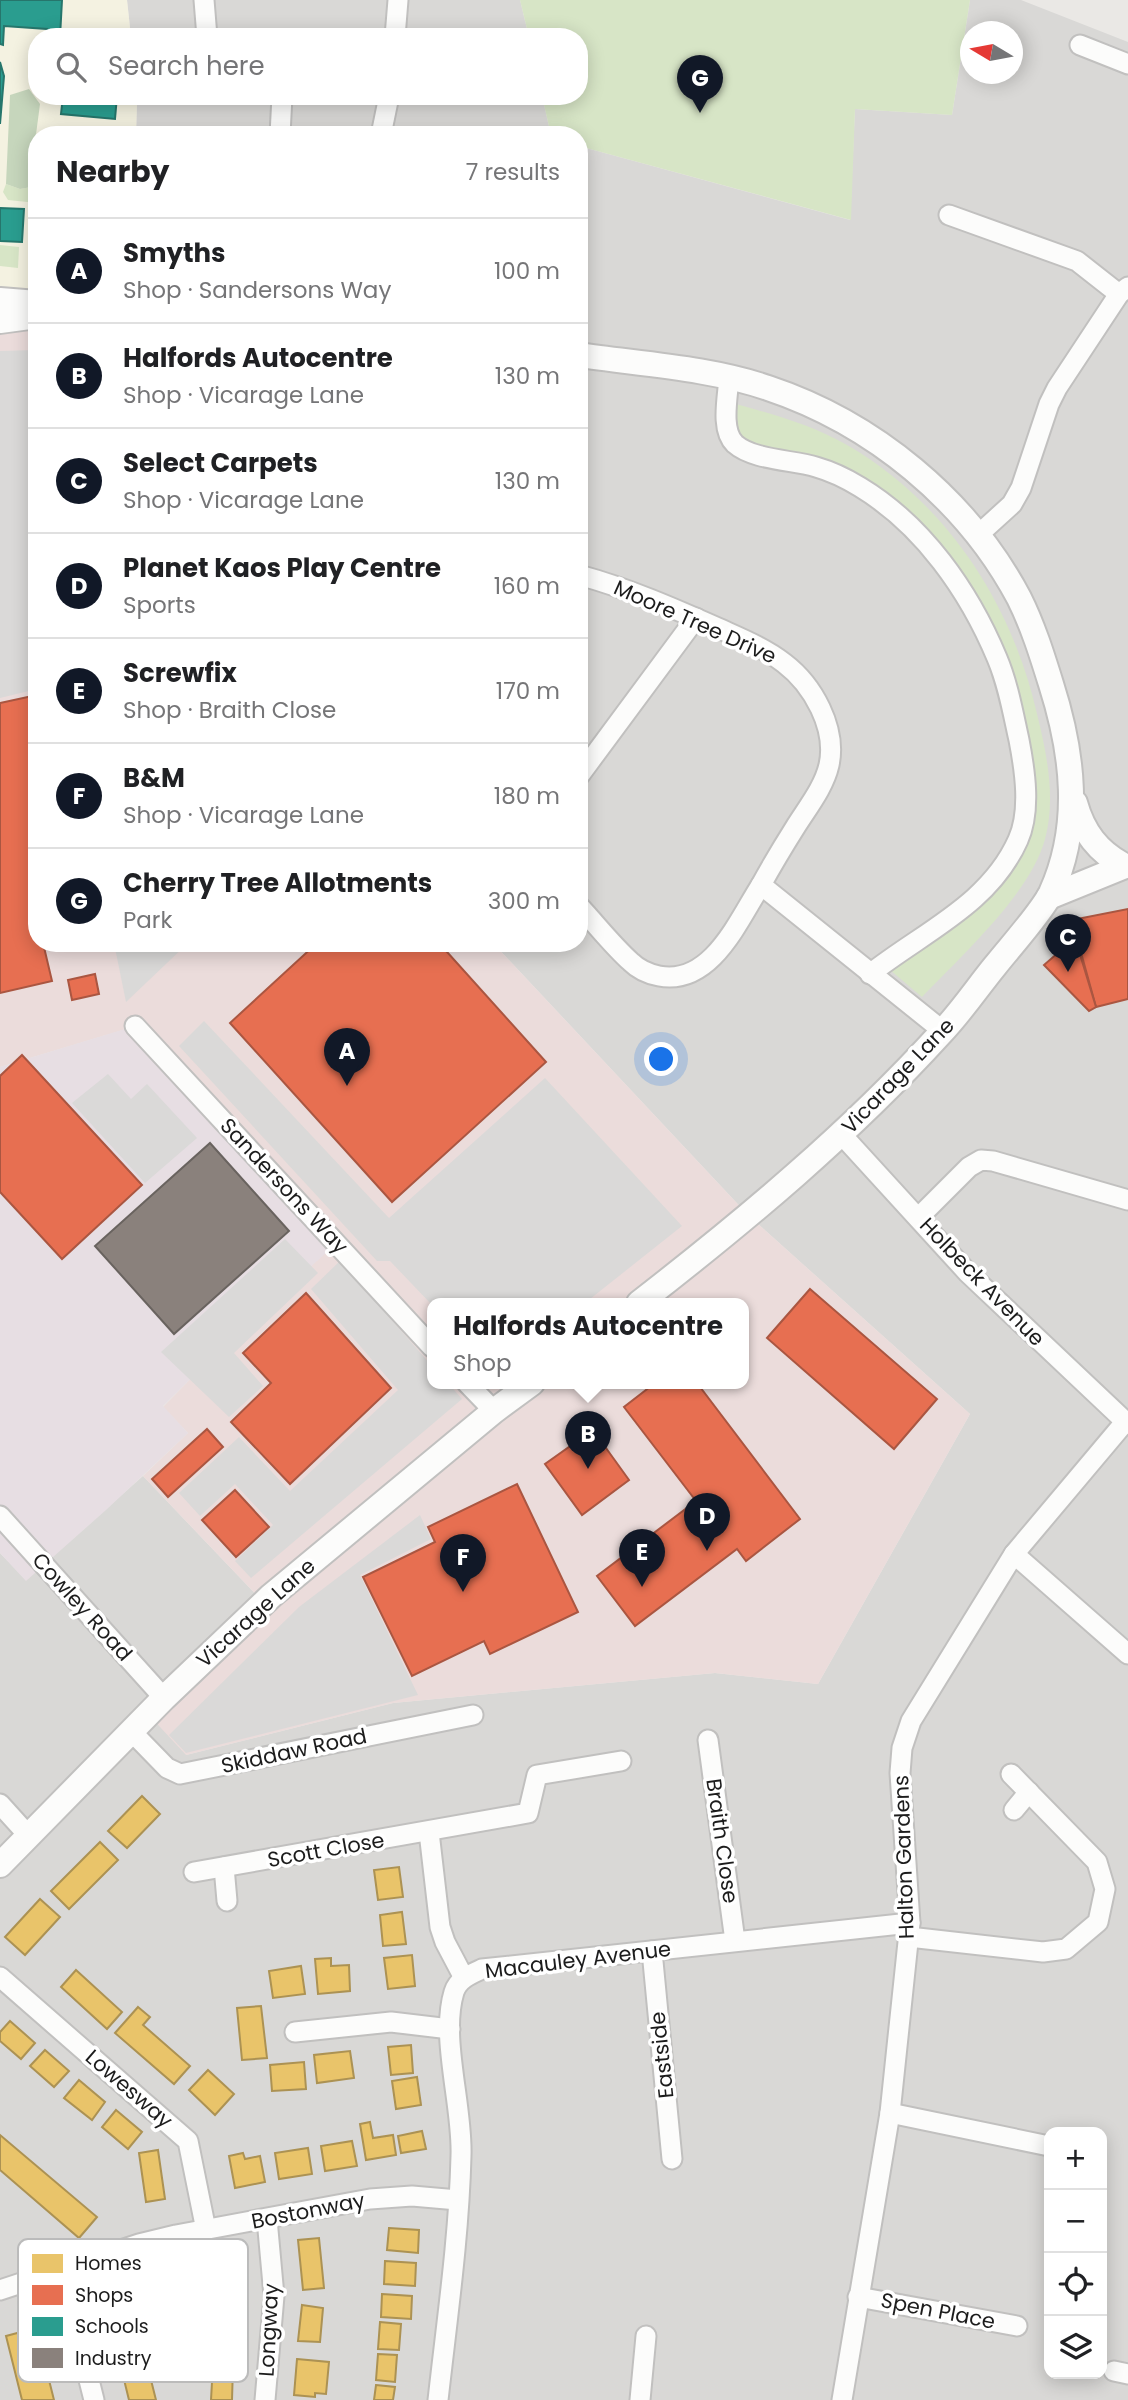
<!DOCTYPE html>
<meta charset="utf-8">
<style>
body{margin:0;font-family:Poppins,sans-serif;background:#f6f6f6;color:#202124}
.controls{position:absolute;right:21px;bottom:21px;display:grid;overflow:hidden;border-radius:14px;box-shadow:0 4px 18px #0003}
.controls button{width:63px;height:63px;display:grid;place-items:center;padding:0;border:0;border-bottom:2px solid #e0e0e0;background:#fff;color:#202124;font:35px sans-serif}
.compass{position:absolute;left:960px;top:21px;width:63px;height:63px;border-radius:50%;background:#fff;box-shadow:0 4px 18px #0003;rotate:280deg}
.you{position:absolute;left:662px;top:1060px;width:24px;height:24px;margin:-18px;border:5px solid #fff;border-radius:50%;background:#1a73e8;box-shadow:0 0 0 10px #1a73e833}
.badge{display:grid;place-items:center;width:46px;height:46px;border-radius:50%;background:#111827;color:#fff;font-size:23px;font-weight:700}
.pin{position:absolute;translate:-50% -58px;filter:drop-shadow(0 2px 4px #0008)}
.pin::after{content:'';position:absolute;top:37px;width:24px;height:21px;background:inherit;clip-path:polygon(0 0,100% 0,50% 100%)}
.popup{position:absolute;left:427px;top:1298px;width:322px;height:91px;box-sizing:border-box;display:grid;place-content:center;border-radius:14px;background:#fff;filter:drop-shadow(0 2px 5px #0005);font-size:23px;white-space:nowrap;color:#757577}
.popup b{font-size:26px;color:#202124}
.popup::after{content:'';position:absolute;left:50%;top:100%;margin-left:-14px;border:14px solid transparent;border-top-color:#fff}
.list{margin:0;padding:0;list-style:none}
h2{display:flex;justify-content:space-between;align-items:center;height:91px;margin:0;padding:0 28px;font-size:30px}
h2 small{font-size:23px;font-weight:400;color:#757577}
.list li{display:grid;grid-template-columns:46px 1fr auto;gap:21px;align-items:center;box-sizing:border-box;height:105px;padding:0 28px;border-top:2px solid #e0e0e0}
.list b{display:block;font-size:26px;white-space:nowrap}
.list p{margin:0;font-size:23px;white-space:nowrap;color:#757577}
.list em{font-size:23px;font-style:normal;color:#757577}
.icon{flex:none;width:38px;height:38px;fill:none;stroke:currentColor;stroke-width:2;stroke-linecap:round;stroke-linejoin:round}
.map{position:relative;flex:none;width:1128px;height:2400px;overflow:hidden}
.search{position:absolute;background:#fff;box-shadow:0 4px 18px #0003;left:28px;top:28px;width:560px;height:77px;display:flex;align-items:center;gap:18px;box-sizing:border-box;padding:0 24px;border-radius:28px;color:#757577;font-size:26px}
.panel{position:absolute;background:#fff;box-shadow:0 4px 18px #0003;left:28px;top:126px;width:560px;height:826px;border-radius:28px}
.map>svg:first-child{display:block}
.residential{fill:#d9d8d6;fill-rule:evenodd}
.commercial{fill:#ebdcdb;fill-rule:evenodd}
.industrial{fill:#e7dee3}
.education{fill:#f4f2e1}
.grass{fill:#d7e5c6}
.forest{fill:#c6d6bc}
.parking{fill:#dad9d8}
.homes{fill:#e9c46a;stroke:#ac9253;stroke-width:2}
.shops{fill:#e76f51;stroke:#aa5641;stroke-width:2}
.schools{fill:#2a9d8f;stroke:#26766c;stroke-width:2}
.industry{fill:#8a817c;stroke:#69635f;stroke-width:2}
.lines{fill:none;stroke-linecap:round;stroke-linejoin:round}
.minor-casing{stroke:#c1c0bf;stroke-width:23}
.tertiary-casing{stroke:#c1c0bf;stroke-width:28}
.minor{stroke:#fcfcfb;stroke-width:19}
.tertiary{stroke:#fcfcfb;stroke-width:24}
.labels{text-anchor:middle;stroke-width:7;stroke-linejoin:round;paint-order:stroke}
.street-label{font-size:21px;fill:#1c1c1c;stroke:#fff}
.key{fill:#fff;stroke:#bbb;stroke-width:2}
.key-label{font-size:19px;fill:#1c1c1c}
</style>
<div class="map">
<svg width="1128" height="2400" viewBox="0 0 1128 2400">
<rect width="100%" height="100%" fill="#eae8e5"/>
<g class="residential">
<polygon points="127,0 520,0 529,37 131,37"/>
<path d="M970,0h51l107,42v2358h-1128v-847l26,27 117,-104 121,127 -78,152 207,-52 322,-30 103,11 152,-270 -222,-199 -255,-272h86v-797l271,74 5,-111 97,6zM970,32h42v42h-42zM1049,2132h53v242h-53z"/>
<polygon points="137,96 542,96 551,135 136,135"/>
</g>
<path class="commercial" d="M37,316v627h456l255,272 222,199 -152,270 -103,-11 -322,30 -207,52 -38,-41 116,-111 -121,-127 45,-43 -25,-26 52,-53 121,-111 -200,-217 -136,41v-746zM432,1303h312v80h-312z"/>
<polygon class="industrial" points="135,1026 337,1243 235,1335 163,1406 188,1433 106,1510 26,1581 0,1553 0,1067"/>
<polygon class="education" points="0,0 127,0 131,37 37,37 37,96 137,96 137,104 136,135 37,135 37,303 0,300"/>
<g class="grass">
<polygon points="520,0 970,0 952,115 855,109 851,220 579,146 579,135 551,135 542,96 579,96 579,37 529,37"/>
<polygon points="6,184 20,189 37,186 37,203 8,200 3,192"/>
<polygon points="0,245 19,247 18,268 0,266"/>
<path d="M728,402c41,11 82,22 119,43 99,57 165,158 190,269 10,40 19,85 8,125 -14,54 -85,118 -123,158l-39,-33 86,-60 50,-66 -7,-132 -56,-126 -96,-94 -116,-37z"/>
</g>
<polygon class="forest" points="29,89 40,104 35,142 37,186 20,189 6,184 10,95"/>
<g class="parking">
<polygon points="37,350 37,689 0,698 0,351"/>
<polygon points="114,943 188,943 126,1002"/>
<polygon points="204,1021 389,1218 545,1078 682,1226 585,1303 432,1303 432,1305 390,1261 377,1261 179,1046"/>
<polygon points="108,1074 131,1099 147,1084 197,1138 145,1183 72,1103"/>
<polygon points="285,1239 318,1273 234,1353 263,1386 229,1417 161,1352"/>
<polygon points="340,1261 432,1366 432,1383 448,1383 462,1399 251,1578 235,1561 273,1525 235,1484 200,1516 179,1493 239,1437 290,1491 398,1390 311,1289"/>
<polygon points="420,1515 431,1539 360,1575 418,1695 186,1753 169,1735 299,1607"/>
</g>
<g class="homes">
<polygon points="142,1796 160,1814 127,1848 108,1831"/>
<polygon points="100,1842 118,1860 69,1909 51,1891"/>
<polygon points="399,1867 403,1897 378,1900 374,1870"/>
<polygon points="40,1899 60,1917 25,1955 5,1937"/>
<polygon points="402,1912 406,1944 383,1946 380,1915"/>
<polygon points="412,1955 415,1986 388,1989 384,1958"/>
<polygon points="331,1958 331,1966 349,1965 350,1991 318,1994 315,1959"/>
<polygon points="301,1966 305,1994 273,1998 269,1971"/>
<polygon points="76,1970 122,2012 107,2029 61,1987"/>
<polygon points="261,2006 267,2058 242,2060 237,2008"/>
<polygon points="138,2007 150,2017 143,2025 190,2066 174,2084 115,2033"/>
<polygon points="10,2021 35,2043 21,2059 0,2041 0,2032"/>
<polygon points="411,2045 413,2073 391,2075 388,2047"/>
<polygon points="45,2050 69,2071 54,2087 30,2066"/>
<polygon points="350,2051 354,2078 317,2083 314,2055"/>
<polygon points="304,2062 306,2089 272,2091 270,2065"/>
<polygon points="208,2070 234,2094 215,2115 189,2090"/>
<polygon points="417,2077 421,2105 396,2109 392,2081"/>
<polygon points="79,2080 105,2102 92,2120 64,2098"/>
<polygon points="116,2110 142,2132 128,2149 102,2127"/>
<polygon points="370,2122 373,2138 393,2135 396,2155 366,2160 360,2124"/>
<polygon points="422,2131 426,2149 401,2153 398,2136"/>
<polygon points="0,2135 97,2217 79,2238 0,2170"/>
<polygon points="352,2141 357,2166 325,2171 321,2146"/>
<polygon points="308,2148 312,2174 279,2179 275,2153"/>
<polygon points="158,2150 165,2199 146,2202 139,2153"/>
<polygon points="243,2153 245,2159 260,2156 265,2182 235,2188 229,2156"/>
<polygon points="389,2228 419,2230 418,2253 387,2250"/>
<polygon points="319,2238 324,2288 303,2290 298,2240"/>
<polygon points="237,2255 241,2303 219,2305 215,2257"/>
<polygon points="385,2261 416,2263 415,2286 384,2284"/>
<polygon points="157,2268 165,2300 60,2329 52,2297"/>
<polygon points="382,2294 412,2296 411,2319 381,2317"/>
<polygon points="302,2305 323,2308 320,2342 298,2341"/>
<polygon points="217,2321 237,2323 235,2354 215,2353"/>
<polygon points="380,2322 401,2324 399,2350 378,2349"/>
<polygon points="36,2328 54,2400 22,2400 6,2336"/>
<polygon points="139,2332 156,2400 129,2400 114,2339"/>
<polygon points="378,2354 397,2355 395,2382 376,2380"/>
<polygon points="297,2359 329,2362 326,2394 315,2393 315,2397 294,2395"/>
<polygon points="213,2364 233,2366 232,2400 211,2400"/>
<polygon points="376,2385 395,2387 393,2400 374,2400"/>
</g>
<g class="shops">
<polygon points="37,695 37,943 43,943 52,981 0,993 0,703"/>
<polygon points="1128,909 1128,999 1096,1007 1072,920"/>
<polygon points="1075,938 1096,1007 1089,1011 1044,965"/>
<polygon points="317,943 439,943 546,1062 392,1202 230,1023"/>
<polygon points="95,974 99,994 72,1000 68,980"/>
<polygon points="22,1055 142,1185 62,1259 0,1192 0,1076"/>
<polygon points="810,1289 937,1399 894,1449 767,1338"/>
<polygon points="306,1293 391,1388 290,1484 231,1422 271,1383 243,1353"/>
<polygon points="655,1383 697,1383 800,1519 746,1561 737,1549 635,1626 597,1576 696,1501 624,1407"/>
<polygon points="207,1429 223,1447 168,1497 152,1479"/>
<polygon points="593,1430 629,1480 582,1515 545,1464"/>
<polygon points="517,1484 578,1612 490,1654 484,1641 412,1676 363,1577 435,1542 428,1527"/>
<polygon points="235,1490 269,1527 236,1557 202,1520"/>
</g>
<g class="schools">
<polygon points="0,0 62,0 60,37 46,37 47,29 4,26 3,45 0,44"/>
<polygon points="0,62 4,76 0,124"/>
<polygon points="63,96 117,96 115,119 61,114"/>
<polygon points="0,208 24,209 22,242 0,241"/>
</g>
<polygon class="industry" points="210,1143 289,1231 174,1334 95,1246"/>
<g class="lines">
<defs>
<g id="minor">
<polyline points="204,0 207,37"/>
<polyline points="395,37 398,0"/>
<polyline points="1080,45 1128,64"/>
<polyline points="280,135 282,96"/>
<polyline points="381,135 389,96"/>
<polyline points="949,215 1077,261 1119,294"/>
<path d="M729,377c-1,19 -9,53 6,67 18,16 58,16 81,23 14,4 31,12 44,20 63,38 109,104 137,171 11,26 16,55 22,82 6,31 12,71 -1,100 -29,65 -95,92 -148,134"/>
<polyline points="978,535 1012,504 1021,488 1049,404 1057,388 1119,294 1128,287"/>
<path d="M579,575c48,13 94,33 139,53 22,10 47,20 66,35 29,22 53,65 45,102 -5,22 -21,42 -33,61 -12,19 -24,39 -35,59l182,146"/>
<polyline points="579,776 696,618"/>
<path d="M579,906c17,18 33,39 52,56 7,7 18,12 28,14 52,10 79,-55 102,-91"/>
<polyline points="135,1026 432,1347"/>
<polyline points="842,1135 968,1273 1128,1424"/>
<polyline points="919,1217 969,1167 981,1160 993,1161 1128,1200"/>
<polyline points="467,1383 494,1411"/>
<polyline points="0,1516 164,1698"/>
<polyline points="1014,1554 1128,1654"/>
<polyline points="131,1731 167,1768 180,1774 473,1715"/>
<polyline points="708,1740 735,1941"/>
<polyline points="0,1804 28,1835"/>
<polyline points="1014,1810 1029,1792"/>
<polyline points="429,1832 440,1927 445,1942 464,1978"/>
<polyline points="224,1867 227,1901"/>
<polyline points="194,1872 528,1813 537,1775 621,1761"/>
<polyline points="909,1937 1043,1952 1066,1949 1098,1922 1105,1889 1097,1862 1011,1774"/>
<polyline points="652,1951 672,2159"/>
<polyline points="0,1977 188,2141 206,2230"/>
<polyline points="295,2032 391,2022 450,2029"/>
<polyline points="890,2113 1049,2146"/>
<polyline points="0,2290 139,2244 176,2235 370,2199 412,2196 458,2200"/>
<polyline points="858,2297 1017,2326"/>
<polyline points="82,2352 94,2400"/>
<polyline points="1114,2371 1128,2374"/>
<polyline points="265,2400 274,2296 267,2219"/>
<path d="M438,2400c9,-81 21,-163 23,-244 2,-50 -21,-118 -7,-164 4,-13 17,-18 28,-23l428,-46"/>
<polyline points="640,2400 646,2336"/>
<polyline points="842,2400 890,2113 910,1923 900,1773 902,1748 911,1721 1014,1554 1125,1422"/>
</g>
<g id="tertiary">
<polyline points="0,300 37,303"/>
<polyline points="0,321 37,316"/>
<path d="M579,355c61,9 132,13 189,33 105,35 199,112 251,210 14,28 23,57 32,86 22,69 31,141 0,209 -10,20 -41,54 -56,73 -18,22 -34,46 -54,67 -91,100 -195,187 -302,270"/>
<path d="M1075,803c8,29 23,49 50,63"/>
<polyline points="1049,897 1125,866"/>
<polyline points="0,1865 164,1698 271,1596 494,1411 532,1383"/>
</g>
</defs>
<use href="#minor" class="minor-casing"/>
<use href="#tertiary" class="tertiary-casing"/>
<use href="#minor" class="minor"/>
<use href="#tertiary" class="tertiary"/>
</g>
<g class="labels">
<g class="street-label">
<text transform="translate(695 622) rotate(24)" y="7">Moore Tree Drive</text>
<text transform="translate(898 1076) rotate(-46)" y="7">Vicarage Lane</text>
<text transform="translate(284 1186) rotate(47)" y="7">Sandersons Way</text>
<text transform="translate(982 1282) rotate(46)" y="7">Holbeck Avenue</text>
<text transform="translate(82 1607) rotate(48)" y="7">Cowley Road</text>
<text transform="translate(256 1613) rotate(-42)" y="7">Vicarage Lane</text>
<text transform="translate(294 1751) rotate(-12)" y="7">Skiddaw Road</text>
<text transform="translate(722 1841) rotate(82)" y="7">Braith Close</text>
<text transform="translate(326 1850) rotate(-10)" y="7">Scott Close</text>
<text transform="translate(904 1857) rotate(-92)" y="7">Halton Gardens</text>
<text transform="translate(578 1960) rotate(-7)" y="7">Macauley Avenue</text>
<text transform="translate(662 2055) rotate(-96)" y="7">Eastside</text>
<text transform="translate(129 2089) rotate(41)" y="7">Lowesway</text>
<text transform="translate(308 2211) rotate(-11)" y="7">Bostonway</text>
<text transform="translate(938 2311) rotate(11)" y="7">Spen Place</text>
<text transform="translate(269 2330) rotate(-87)" y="7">Longway</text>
</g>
</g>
<rect x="18" y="2239" width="230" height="143" rx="10" class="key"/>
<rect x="32" y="2254" width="31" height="19" fill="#e9c46a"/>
<rect x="32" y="2285" width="31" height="20" fill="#e76f51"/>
<rect x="32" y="2317" width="31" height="19" fill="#2a9d8f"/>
<rect x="32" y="2348" width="31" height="20" fill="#8a817c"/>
<g class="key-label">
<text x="75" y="2270">Homes</text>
<text x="75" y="2302">Shops</text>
<text x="75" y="2333">Schools</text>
<text x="75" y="2365">Industry</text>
</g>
</svg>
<div class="controls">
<button>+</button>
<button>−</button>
<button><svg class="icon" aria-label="locate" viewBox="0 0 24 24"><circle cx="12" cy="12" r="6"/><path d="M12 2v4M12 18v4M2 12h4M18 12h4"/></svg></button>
<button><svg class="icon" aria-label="layers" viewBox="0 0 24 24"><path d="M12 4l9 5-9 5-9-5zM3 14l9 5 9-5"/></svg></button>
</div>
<svg class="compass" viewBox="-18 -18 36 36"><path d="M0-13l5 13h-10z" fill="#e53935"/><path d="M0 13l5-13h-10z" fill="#757577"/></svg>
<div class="you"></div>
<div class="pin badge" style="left:347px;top:1086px">A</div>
<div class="pin badge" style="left:588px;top:1469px">B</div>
<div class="popup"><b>Halfords Autocentre</b>Shop</div>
<div class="pin badge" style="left:1068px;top:972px">C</div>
<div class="pin badge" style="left:707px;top:1551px">D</div>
<div class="pin badge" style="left:642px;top:1587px">E</div>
<div class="pin badge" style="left:463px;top:1592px">F</div>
<div class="pin badge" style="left:700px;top:113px">G</div>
<div class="search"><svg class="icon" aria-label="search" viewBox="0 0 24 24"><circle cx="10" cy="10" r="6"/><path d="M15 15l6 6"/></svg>Search here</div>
<section class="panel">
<h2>Nearby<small>7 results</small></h2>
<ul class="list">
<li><span class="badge">A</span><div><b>Smyths</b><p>Shop · Sandersons Way</p></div><em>100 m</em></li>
<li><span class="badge">B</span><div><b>Halfords Autocentre</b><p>Shop · Vicarage Lane</p></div><em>130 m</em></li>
<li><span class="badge">C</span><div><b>Select Carpets</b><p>Shop · Vicarage Lane</p></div><em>130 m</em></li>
<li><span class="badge">D</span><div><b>Planet Kaos Play Centre</b><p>Sports</p></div><em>160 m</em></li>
<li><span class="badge">E</span><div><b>Screwfix</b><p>Shop · Braith Close</p></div><em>170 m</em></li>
<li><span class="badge">F</span><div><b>B&amp;M</b><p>Shop · Vicarage Lane</p></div><em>180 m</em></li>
<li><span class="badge">G</span><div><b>Cherry Tree Allotments</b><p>Park</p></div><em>300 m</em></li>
</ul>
</section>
</div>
